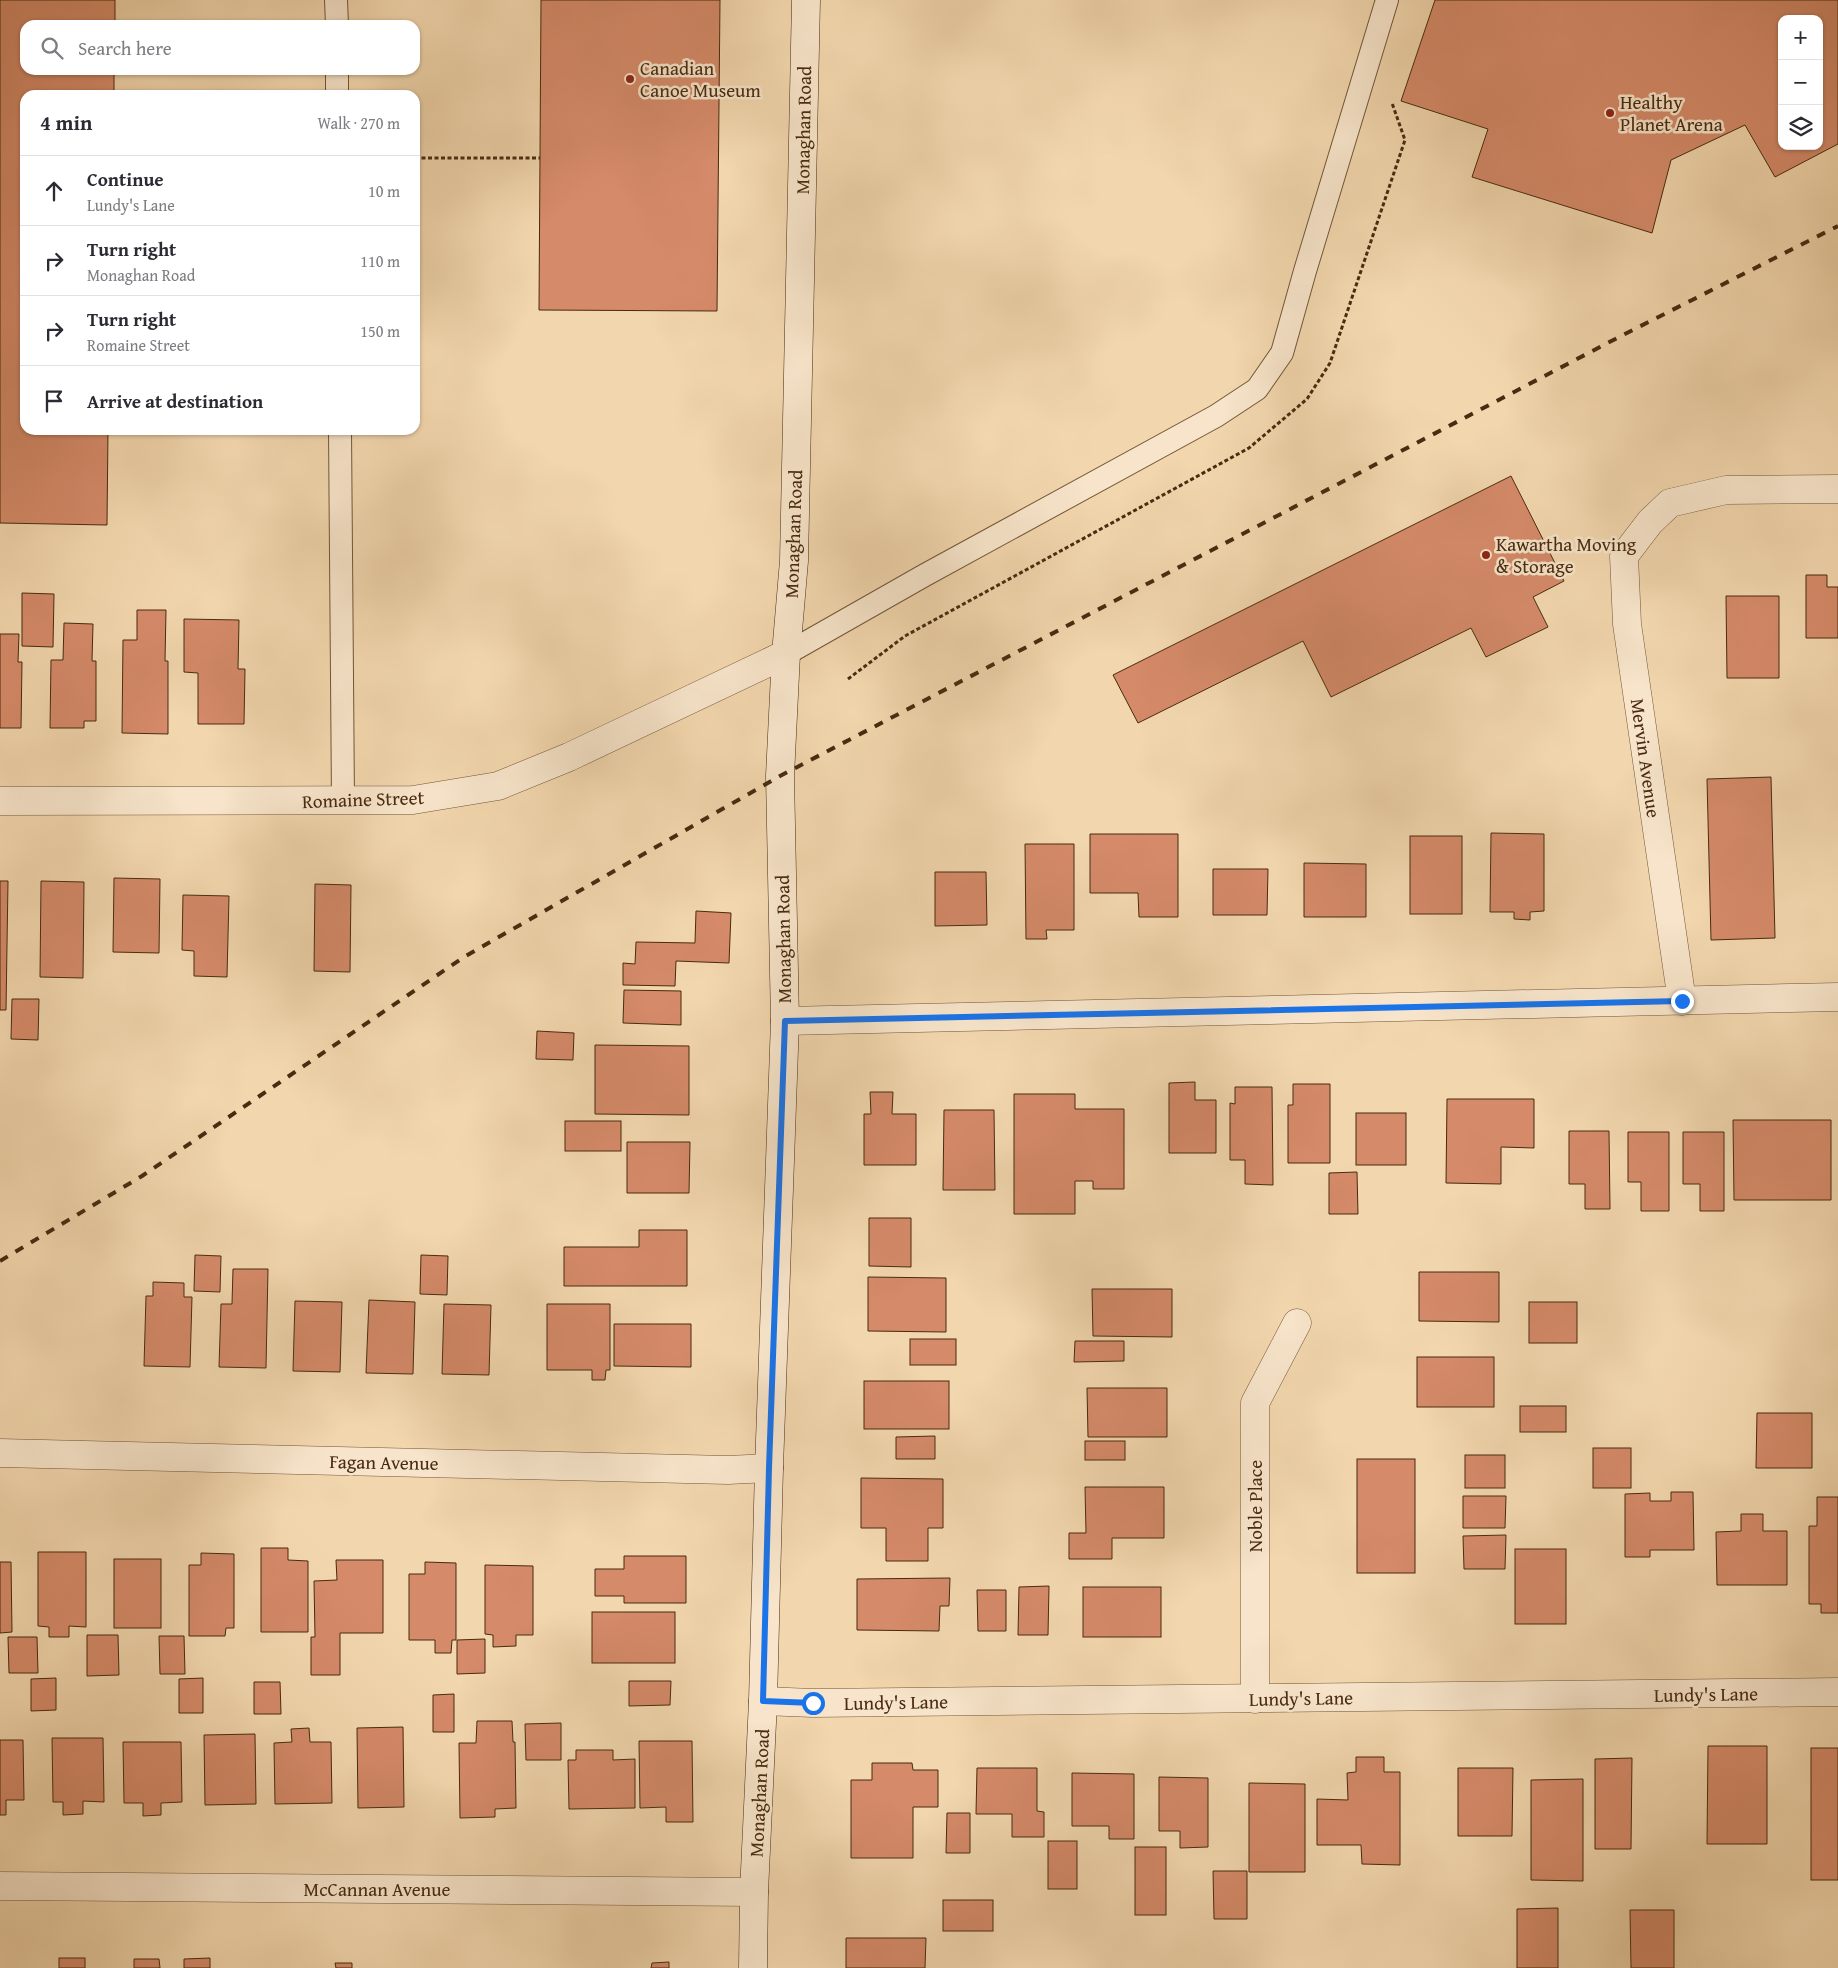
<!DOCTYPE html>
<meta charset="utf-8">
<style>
body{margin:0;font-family:"Gentium Book Plus",serif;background:#f2f2f3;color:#2b2b33}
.controls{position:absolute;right:15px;top:15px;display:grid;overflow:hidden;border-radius:10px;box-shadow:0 1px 4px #0004}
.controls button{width:45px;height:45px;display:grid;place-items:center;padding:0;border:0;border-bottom:1px solid #e1e1e2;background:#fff;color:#2b2b33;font:25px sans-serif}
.stop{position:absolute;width:15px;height:15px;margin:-11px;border:4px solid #1a73e8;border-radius:50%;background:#fff}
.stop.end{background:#1a73e8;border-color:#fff;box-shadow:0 1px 5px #0008}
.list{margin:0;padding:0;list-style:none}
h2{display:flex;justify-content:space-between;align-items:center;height:65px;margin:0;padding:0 20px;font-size:21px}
h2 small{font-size:16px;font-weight:400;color:#7c7c81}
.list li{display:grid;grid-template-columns:32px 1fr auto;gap:15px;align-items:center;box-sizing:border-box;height:70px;padding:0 20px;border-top:1px solid #e1e1e2}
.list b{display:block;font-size:19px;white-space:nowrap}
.list p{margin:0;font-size:16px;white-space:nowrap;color:#7c7c81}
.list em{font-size:16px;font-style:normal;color:#7c7c81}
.icon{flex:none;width:28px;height:28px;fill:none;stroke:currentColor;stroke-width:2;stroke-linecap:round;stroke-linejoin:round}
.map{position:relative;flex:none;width:1838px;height:1968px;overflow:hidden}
.search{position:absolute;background:#fff;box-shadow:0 1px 4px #0004;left:20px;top:20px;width:400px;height:55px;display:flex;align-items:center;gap:12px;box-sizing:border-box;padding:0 18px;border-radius:15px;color:#7c7c81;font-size:19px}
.panel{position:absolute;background:#fff;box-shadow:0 1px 4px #0004;left:20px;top:90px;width:400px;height:345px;border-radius:15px}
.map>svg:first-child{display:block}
.building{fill:#d58a69;stroke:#482b10;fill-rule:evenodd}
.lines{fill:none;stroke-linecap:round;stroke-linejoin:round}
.service-casing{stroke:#725637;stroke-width:24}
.minor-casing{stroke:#725637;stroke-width:29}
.secondary-casing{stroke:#482b10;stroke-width:29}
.path{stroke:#482b10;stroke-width:3;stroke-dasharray:4 2.5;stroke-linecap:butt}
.service{stroke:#f7e4ca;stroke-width:22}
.minor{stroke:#f7e4ca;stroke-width:28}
.secondary{stroke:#f7e4ca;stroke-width:28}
.rail{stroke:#482b10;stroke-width:4;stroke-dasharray:9 9;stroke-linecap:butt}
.route{stroke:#1a73e8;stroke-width:6}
.poi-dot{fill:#8f2418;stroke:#f7e4ca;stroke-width:2}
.labels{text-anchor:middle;stroke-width:5;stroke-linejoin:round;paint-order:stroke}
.poi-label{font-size:19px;fill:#482b10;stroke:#f7e4ca;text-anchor:start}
.street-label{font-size:19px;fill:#482b10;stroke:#f7e4ca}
</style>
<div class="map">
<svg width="1838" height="1968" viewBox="0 0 1838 1968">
<rect width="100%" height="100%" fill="#f2d6ad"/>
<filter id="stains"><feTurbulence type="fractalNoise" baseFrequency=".004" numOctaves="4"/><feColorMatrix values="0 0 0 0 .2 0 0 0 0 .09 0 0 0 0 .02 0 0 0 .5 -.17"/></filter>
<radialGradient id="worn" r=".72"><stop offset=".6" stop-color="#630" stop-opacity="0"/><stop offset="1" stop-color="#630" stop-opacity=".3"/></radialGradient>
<g class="building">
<polygon points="0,0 115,0 115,25 25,25 25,70 114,70 114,95 25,95 25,430 108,430 107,525 0,523"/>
<polygon points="541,0 720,0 717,311 539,310"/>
<path d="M1435,0h403v144l-63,33 -30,-52 -74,35 -19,73 -180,-56 16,-48 -87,-28zM1782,19h37v127h-37z"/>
<polygon points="1511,476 1564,581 1533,597 1548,627 1486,657 1471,628 1331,697 1303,641 1138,723 1113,675"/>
<polygon points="1806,575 1827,575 1827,587 1838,587 1838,638 1806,638"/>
<polygon points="22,593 54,594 53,647 22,646"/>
<polygon points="1726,596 1779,596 1779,678 1727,678"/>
<polygon points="137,610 166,610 165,661 168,661 168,734 122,733 123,640 137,640"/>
<polygon points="184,619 239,620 238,669 245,669 244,724 198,724 198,673 184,672"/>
<polygon points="64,623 93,624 92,661 96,661 96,721 84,721 84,728 50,728 51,660 63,660"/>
<polygon points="0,634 19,634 18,662 22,662 21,728 0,728"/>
<polygon points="1771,777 1775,938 1711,940 1707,779"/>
<polygon points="1491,833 1544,834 1544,911 1530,912 1530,920 1514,919 1514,912 1490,912"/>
<polygon points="1090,834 1178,834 1178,917 1139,917 1138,893 1090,893"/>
<rect x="1410" y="836" width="52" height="78"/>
<polygon points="1025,844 1074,844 1074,930 1046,930 1047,939 1026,939"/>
<polygon points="1304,863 1366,864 1366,917 1304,917"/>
<polygon points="1213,869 1268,869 1267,915 1213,915"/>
<polygon points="935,872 986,872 987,925 935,926"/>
<polygon points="114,878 160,879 159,953 113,952"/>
<polygon points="0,881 8,881 6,1010 0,1010"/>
<polygon points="41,881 84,882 83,978 40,977"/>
<polygon points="315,884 351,885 350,972 314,971"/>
<polygon points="183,895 229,896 227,977 194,976 194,951 182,950"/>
<polygon points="696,911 731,913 729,963 676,961 675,986 623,985 623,963 635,964 636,942 695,943"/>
<polygon points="624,990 681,991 681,1025 623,1023"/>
<polygon points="12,999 39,999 38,1040 11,1039"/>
<polygon points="537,1031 574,1033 573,1060 536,1059"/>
<polygon points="595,1045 689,1046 689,1115 595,1114"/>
<polygon points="1195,1082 1195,1100 1216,1100 1216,1153 1169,1153 1169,1083"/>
<polygon points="1293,1084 1330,1084 1330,1163 1288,1163 1288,1105 1293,1105"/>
<polygon points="1235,1087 1272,1087 1273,1185 1245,1184 1245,1160 1230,1160 1230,1103 1235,1104"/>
<polygon points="870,1092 893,1092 892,1114 916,1114 916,1165 864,1165 864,1114 871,1114"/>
<polygon points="1014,1094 1075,1094 1075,1109 1124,1109 1124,1189 1093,1189 1093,1181 1075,1181 1075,1214 1014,1214"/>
<polygon points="1447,1099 1534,1099 1534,1148 1501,1147 1501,1184 1446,1183"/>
<polygon points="944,1110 994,1110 995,1190 943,1190"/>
<rect x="1356" y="1113" width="50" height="52"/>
<polygon points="1733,1120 1831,1120 1831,1200 1734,1200"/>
<rect x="565" y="1121" width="56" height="30"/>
<polygon points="1569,1131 1609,1131 1610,1209 1585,1209 1585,1184 1569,1184"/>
<polygon points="1628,1132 1669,1132 1669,1211 1641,1211 1641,1182 1628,1182"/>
<polygon points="1683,1132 1724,1132 1724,1211 1700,1211 1700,1184 1683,1184"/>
<polygon points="627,1142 690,1142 689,1193 627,1193"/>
<polygon points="1357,1172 1358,1214 1329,1214 1329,1173"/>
<polygon points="869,1218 911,1218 911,1267 869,1266"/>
<polygon points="639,1230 687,1230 687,1286 564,1286 564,1247 639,1247"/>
<polygon points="195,1255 221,1256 220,1292 194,1291"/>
<polygon points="421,1255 448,1256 447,1295 420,1294"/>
<polygon points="233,1269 268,1269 266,1368 219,1367 221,1304 232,1304"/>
<polygon points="1419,1272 1499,1272 1499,1322 1419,1321"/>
<polygon points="868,1277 946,1278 946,1332 868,1331"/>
<polygon points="153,1282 184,1283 184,1297 192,1297 190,1367 144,1366 146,1296 153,1296"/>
<polygon points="1092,1289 1172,1289 1172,1337 1093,1336"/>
<polygon points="369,1300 415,1302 413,1374 366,1373"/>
<polygon points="295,1301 342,1302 340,1372 293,1371"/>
<rect x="1529" y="1302" width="48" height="41"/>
<polygon points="444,1304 491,1305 489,1375 442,1374"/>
<polygon points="547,1304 610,1304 610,1370 606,1370 605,1380 592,1380 592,1370 547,1370"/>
<polygon points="614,1324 691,1324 691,1367 614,1366"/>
<rect x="910" y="1339" width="46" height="26"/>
<polygon points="1075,1341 1124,1341 1124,1361 1074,1362"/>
<rect x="1417" y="1357" width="77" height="50"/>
<rect x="864" y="1381" width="85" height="48"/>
<polygon points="1087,1388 1167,1388 1167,1437 1088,1437"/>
<rect x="1520" y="1406" width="46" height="26"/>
<polygon points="1757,1413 1812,1413 1812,1468 1756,1468"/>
<polygon points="935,1436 935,1459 896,1459 896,1437"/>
<rect x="1085" y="1441" width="40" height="19"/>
<rect x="1593" y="1448" width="38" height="40"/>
<rect x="1465" y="1455" width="40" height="33"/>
<rect x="1357" y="1459" width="58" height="114"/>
<polygon points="861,1478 943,1479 943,1528 928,1528 928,1561 886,1561 886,1528 861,1528"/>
<polygon points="1085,1487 1164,1487 1164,1538 1112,1538 1112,1559 1069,1559 1069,1533 1086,1533"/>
<polygon points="1671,1492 1693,1492 1694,1550 1650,1550 1650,1557 1625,1557 1625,1494 1650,1493 1650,1501 1671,1501"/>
<polygon points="1463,1496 1506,1496 1505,1528 1463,1528"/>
<polygon points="1817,1497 1838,1497 1838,1613 1821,1613 1821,1604 1809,1604 1809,1526 1817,1526"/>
<polygon points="1741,1514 1763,1514 1763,1531 1787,1531 1787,1585 1717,1585 1716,1532 1741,1531"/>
<polygon points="1506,1535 1505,1569 1464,1569 1463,1536"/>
<polygon points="261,1548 288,1548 288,1560 308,1561 308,1632 261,1632"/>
<rect x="1515" y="1549" width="51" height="75"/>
<polygon points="38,1552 86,1552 86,1627 69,1626 69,1637 49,1637 49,1627 38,1626"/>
<polygon points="201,1553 234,1554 234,1628 226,1628 225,1636 189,1636 189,1565 201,1565"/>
<polygon points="624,1556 686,1556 686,1603 624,1603 624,1596 595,1596 595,1569 624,1569"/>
<rect x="114" y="1559" width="47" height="69"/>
<polygon points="336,1560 383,1560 383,1633 340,1633 340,1675 311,1675 311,1637 315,1637 314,1581 337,1580"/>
<polygon points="0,1562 11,1562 12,1632 0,1633"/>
<polygon points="425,1562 456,1563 456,1640 452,1640 451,1653 435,1653 435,1640 409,1640 409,1574 425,1574"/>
<polygon points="485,1565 533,1566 533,1635 516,1635 516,1646 493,1647 493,1635 485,1634"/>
<polygon points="950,1578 949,1606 940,1606 939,1631 857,1630 857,1579"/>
<polygon points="1049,1586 1048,1635 1018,1635 1019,1587"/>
<rect x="1083" y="1587" width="78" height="50"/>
<polygon points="977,1590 1006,1590 1006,1631 978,1631"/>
<rect x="592" y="1612" width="83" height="51"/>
<polygon points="87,1635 118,1635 119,1675 87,1676"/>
<polygon points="159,1636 184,1636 185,1674 160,1674"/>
<polygon points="8,1637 37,1637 38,1673 9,1673"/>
<polygon points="485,1639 485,1673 457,1674 457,1640"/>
<polygon points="56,1678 56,1710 31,1711 31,1679"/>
<polygon points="203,1678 203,1713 179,1713 179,1679"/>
<polygon points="629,1681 671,1681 670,1705 629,1706"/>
<polygon points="254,1682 280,1682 281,1714 254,1714"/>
<polygon points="454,1694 454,1732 433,1732 433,1695"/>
<polygon points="477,1721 512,1721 513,1742 515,1742 516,1808 495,1809 495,1817 460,1818 459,1743 476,1743"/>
<polygon points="561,1723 561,1760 526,1760 525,1724"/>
<polygon points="403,1727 404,1807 358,1808 357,1728"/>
<polygon points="309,1728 310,1742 331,1742 332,1803 275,1804 274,1743 292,1742 291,1729"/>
<polygon points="255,1734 256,1804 205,1805 204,1735"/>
<polygon points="52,1738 103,1738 104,1802 83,1801 83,1814 63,1815 63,1802 53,1802"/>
<polygon points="0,1740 23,1740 24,1800 6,1800 6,1815 0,1815"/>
<polygon points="639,1741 692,1741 693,1822 666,1822 666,1807 640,1808"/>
<polygon points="123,1742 181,1742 182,1802 161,1803 161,1815 143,1816 143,1803 124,1803"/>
<polygon points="1708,1746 1767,1746 1767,1844 1707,1844"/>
<rect x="1811" y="1748" width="27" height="132"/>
<polygon points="576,1750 613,1750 613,1760 635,1759 635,1808 569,1809 568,1760 576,1760"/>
<polygon points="1356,1757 1384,1757 1384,1772 1400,1772 1400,1865 1362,1864 1361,1845 1317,1845 1317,1799 1348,1800 1347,1773 1356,1772"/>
<polygon points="1632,1758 1631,1849 1595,1849 1595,1759"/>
<polygon points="872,1763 912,1763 913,1770 938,1770 938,1807 913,1807 913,1858 851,1858 851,1780 872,1780"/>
<polygon points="977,1768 1037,1768 1037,1811 1044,1812 1044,1837 1012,1837 1012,1814 976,1814"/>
<polygon points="1458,1768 1513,1768 1512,1836 1458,1836"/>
<polygon points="1072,1773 1134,1774 1134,1839 1109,1839 1109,1826 1072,1826"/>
<polygon points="1159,1777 1208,1778 1208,1847 1180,1848 1180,1831 1159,1831"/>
<polygon points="1583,1779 1583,1881 1531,1880 1531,1780"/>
<polygon points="1249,1783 1305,1784 1305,1872 1249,1872"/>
<polygon points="947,1813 970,1813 970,1853 946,1853"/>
<rect x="1048" y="1841" width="29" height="48"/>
<rect x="1135" y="1847" width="31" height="68"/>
<polygon points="1213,1871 1247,1871 1247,1919 1214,1919"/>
<rect x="943" y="1900" width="50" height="31"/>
<polygon points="1558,1908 1558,1968 1517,1968 1517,1909"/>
<polygon points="1630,1910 1674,1910 1674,1968 1631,1968"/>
<polygon points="846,1938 926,1938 925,1968 846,1968"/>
<rect x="59" y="1958" width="26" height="10"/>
<polygon points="210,1958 210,1968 184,1968 184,1959"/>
<polygon points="134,1959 159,1959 160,1968 134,1968"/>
<polygon points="669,1962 669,1968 651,1968 652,1963"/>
<polygon points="335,1963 352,1963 352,1968 336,1968"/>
</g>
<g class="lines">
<defs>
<g id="service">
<polyline points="336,0 337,25"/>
<polyline points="337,70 337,95"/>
<polyline points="340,430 343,801"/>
<polyline points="786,654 925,575 1216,416 1257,389 1282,353 1305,271 1387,0"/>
</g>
<g id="minor">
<polyline points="0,801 413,800 498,786 569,757 786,654"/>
<polyline points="1682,1001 1627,624 1624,556 1650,522 1670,503 1726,490 1838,489"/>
<polyline points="785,1021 1838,997"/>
<polyline points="0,1453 728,1470 769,1468"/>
<polyline points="1255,1699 1255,1403 1297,1323"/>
<polyline points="763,1701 813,1703 1838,1692"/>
<polyline points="0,1886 754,1892"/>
</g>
<polyline id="secondary" points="753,1968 754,1892 763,1701 769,1468 785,1021 780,776 786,654 794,561 806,0"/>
</defs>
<use href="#service" class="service-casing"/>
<use href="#minor" class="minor-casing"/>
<use href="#secondary" class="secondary-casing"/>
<g class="path">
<polyline points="415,158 540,158"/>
<polyline points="848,679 905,636 1249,448 1307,399 1330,363 1405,140 1392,103"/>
</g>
<use href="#service" class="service"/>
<use href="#minor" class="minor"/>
<use href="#secondary" class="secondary"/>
<polyline class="rail" points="0,1261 142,1176 464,957 780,776 1621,336 1838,226"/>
</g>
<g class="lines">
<polyline class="route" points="813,1703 763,1701 769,1468 785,1021 1682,1001"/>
</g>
<g class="poi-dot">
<circle cx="630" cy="79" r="5"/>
<circle cx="1610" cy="113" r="5"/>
<circle cx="1486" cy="555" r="5"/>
</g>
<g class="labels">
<g class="poi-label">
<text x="640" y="75">Canadian<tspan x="640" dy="22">Canoe Museum</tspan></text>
<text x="1620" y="109">Healthy<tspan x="1620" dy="22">Planet Arena</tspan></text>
<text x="1496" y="551">Kawartha Moving<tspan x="1496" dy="22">&amp; Storage</tspan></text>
</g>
<g class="street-label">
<text transform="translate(803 130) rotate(-89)" y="7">Monaghan Road</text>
<text transform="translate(793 534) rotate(-88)" y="7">Monaghan Road</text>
<text transform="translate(1646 758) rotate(82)" y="7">Mervin Avenue</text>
<text transform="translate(363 799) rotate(-2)" y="7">Romaine Street</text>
<text transform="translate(783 939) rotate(-91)" y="7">Monaghan Road</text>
<text transform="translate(384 1462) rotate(1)" y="7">Fagan Avenue</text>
<text transform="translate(1255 1506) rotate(-90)" y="7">Noble Place</text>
<text transform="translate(1706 1694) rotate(-1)" y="7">Lundy's Lane</text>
<text transform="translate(1301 1698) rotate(-1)" y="7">Lundy's Lane</text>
<text transform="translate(896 1702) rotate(-1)" y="7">Lundy's Lane</text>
<text transform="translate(759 1793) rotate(-87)" y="7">Monaghan Road</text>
<text x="377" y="1896">McCannan Avenue</text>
</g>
</g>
<rect width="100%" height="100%" filter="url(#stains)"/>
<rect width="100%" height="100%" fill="url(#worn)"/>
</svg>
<div class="controls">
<button>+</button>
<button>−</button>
<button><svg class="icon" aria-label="layers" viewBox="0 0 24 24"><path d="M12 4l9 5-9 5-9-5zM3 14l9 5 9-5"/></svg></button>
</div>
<div class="stop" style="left:813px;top:1703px"></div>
<div class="stop end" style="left:1682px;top:1001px"></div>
<div class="search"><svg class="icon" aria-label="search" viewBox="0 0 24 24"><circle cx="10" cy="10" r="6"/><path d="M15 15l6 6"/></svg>Search here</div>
<section class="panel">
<h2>4 min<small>Walk · 270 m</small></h2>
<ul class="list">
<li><svg class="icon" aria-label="ahead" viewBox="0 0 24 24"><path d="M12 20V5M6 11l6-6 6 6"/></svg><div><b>Continue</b><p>Lundy's Lane</p></div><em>10 m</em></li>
<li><svg class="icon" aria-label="right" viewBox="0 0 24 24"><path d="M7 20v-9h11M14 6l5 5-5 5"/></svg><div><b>Turn right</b><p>Monaghan Road</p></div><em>110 m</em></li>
<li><svg class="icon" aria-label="right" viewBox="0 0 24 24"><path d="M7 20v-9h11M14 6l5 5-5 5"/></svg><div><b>Turn right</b><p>Romaine Street</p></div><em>150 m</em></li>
<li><svg class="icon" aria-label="arrive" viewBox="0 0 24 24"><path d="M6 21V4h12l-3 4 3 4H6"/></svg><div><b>Arrive at destination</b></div></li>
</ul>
</section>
</div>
